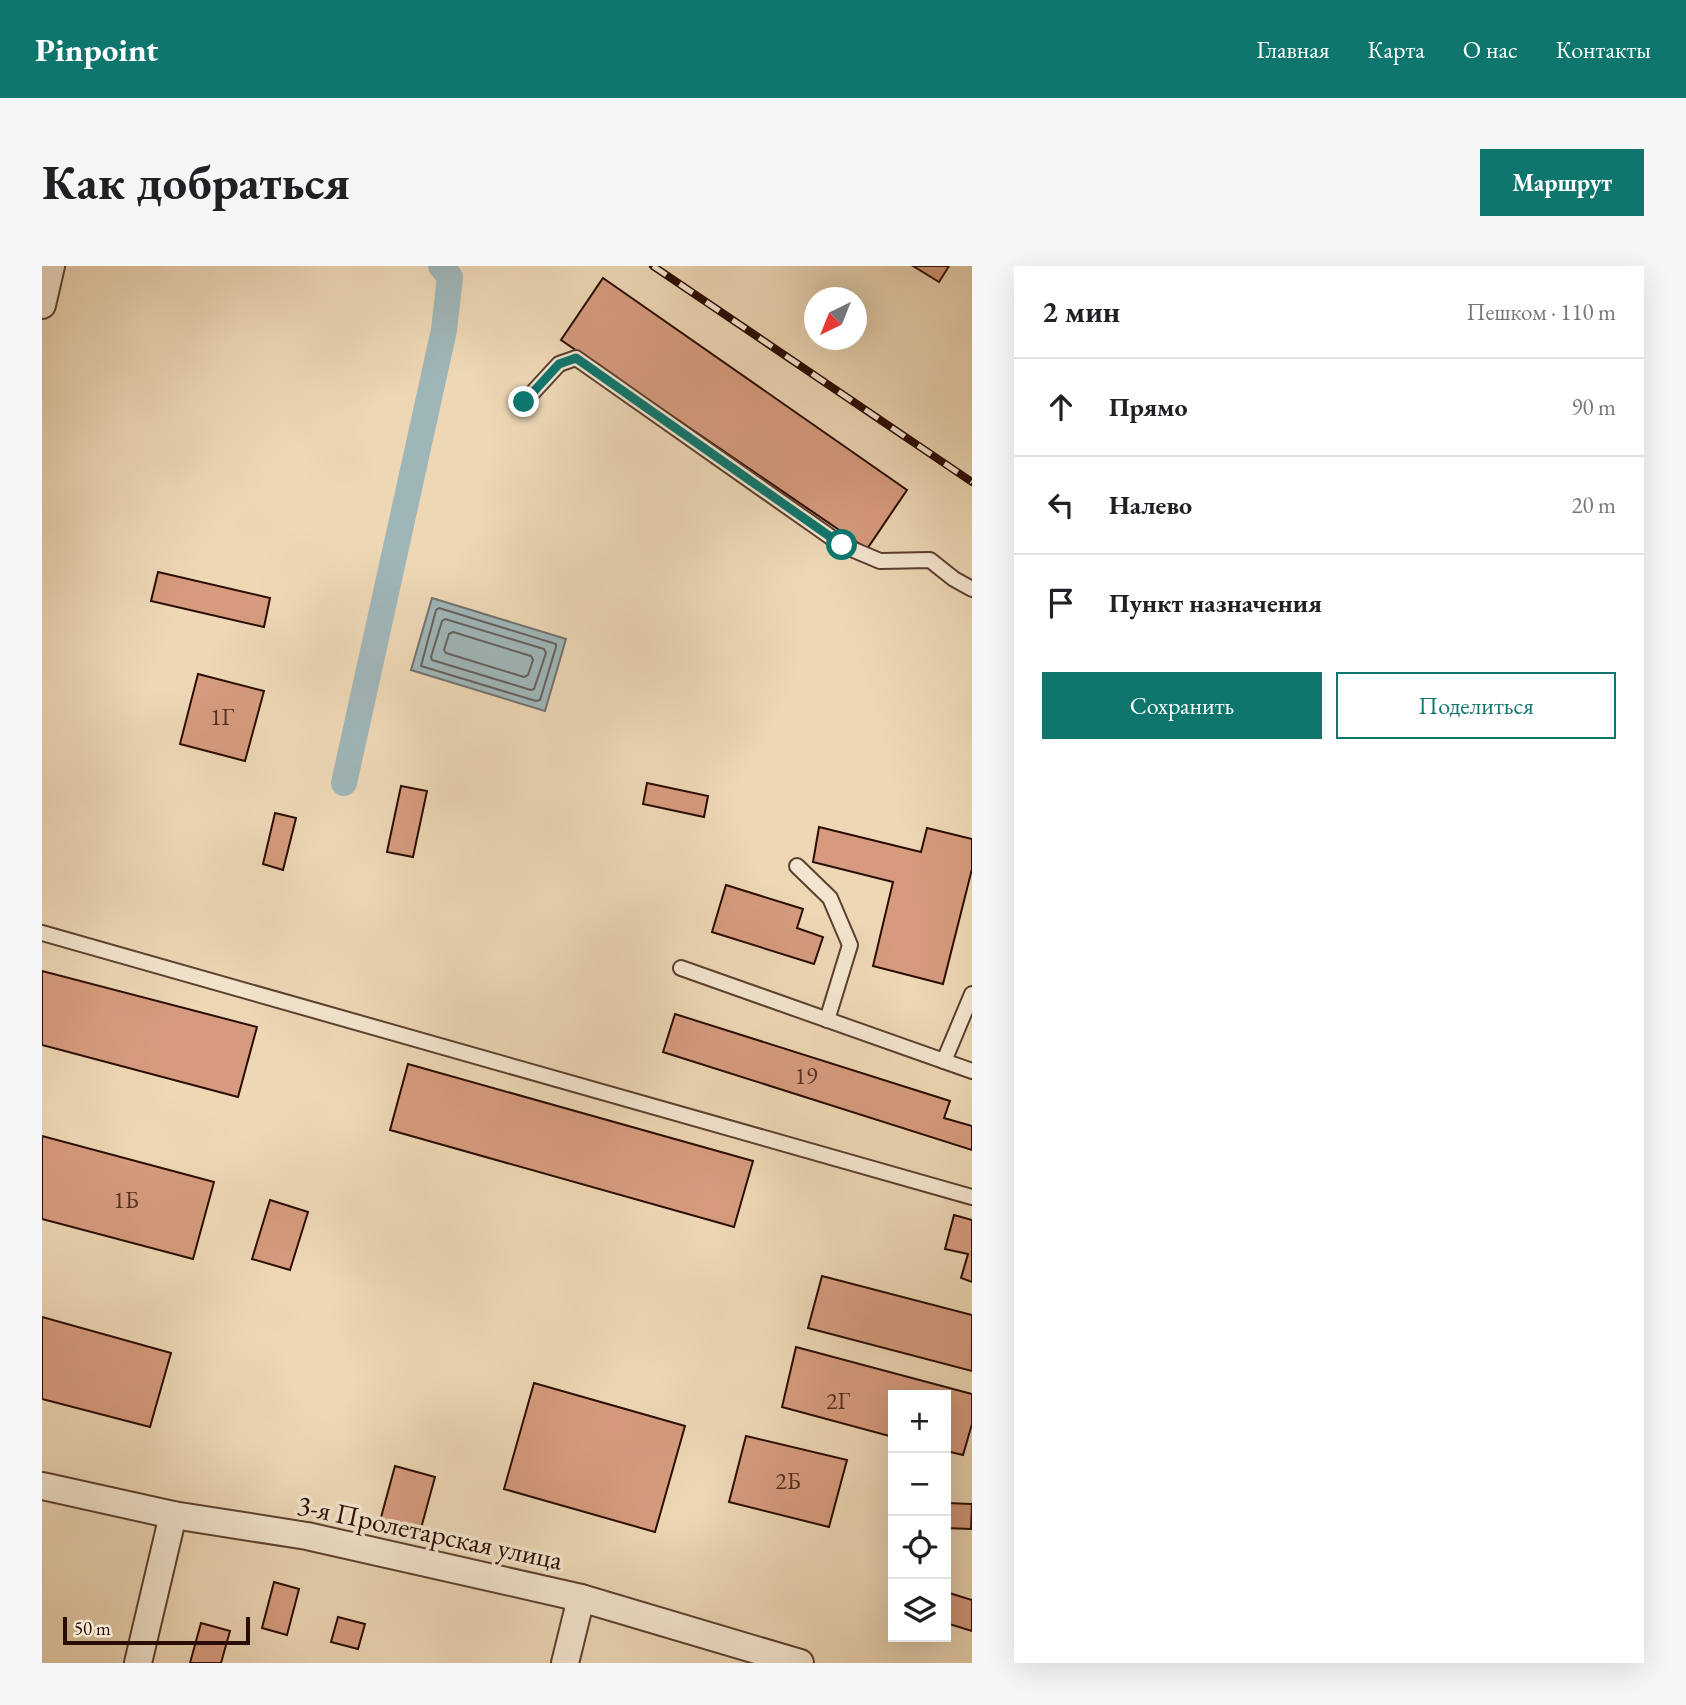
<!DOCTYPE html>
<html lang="ru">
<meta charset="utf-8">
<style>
body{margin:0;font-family:"EB Garamond",serif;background:#f6f6f6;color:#202124}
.controls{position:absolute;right:21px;bottom:21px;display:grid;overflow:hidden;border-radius:0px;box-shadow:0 7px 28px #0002}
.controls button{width:63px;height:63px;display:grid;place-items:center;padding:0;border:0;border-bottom:2px solid #e0e0e0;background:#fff;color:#202124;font:35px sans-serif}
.compass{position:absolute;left:762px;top:21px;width:63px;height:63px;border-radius:50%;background:#fff;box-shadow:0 7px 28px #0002;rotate:223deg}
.scale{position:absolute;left:21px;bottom:18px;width:187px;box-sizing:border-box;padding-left:7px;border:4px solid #2b0c02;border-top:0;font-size:19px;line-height:24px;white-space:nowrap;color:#2b0c02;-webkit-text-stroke:5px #f3e5cf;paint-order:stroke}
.stop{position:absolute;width:21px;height:21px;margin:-16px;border:5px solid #0f766e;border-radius:50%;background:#fff}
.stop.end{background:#0f766e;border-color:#fff;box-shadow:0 2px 7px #0008}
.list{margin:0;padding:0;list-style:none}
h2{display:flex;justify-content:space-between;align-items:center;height:91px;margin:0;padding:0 28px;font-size:30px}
h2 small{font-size:23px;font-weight:400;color:#757577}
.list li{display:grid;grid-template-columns:46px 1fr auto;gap:21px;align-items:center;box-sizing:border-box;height:98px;padding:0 28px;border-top:2px solid #e0e0e0}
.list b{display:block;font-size:26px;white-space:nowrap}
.list em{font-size:23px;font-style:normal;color:#757577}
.actions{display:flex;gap:14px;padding:21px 28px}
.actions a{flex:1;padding:16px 0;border:2px solid #0f766e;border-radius:0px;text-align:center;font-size:24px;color:#0f766e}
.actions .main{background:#0f766e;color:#fff}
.icon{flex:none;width:38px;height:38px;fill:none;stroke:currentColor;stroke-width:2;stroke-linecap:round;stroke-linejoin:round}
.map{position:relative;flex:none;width:930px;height:1397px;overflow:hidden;border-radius:0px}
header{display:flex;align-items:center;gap:42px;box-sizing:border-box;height:98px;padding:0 35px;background:#0f766e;color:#fff}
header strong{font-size:33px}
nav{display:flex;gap:38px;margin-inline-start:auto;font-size:24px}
.intro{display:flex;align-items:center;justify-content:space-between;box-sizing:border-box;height:168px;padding:0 42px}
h1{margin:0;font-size:49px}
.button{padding:18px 32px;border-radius:0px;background:#0f766e;color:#fff;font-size:24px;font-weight:700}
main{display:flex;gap:42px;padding:0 42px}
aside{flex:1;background:#fff;border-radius:0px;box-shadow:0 7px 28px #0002}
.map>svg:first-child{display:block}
.water{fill:#9fb6b9;stroke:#717270;stroke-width:2}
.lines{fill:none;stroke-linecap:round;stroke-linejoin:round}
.shore{stroke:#65615e;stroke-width:2}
.canal{stroke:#9fb6b9;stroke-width:26}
.building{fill:#d69b7e;stroke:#2b0c02;stroke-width:2}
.lane-casing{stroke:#5c3f2f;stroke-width:18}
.street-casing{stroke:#5c3f2f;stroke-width:30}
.lane{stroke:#f3e5cf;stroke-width:14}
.street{stroke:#f3e5cf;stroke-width:26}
.rail-casing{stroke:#2b0c02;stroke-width:8}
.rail{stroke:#f3e5cf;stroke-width:5;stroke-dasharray:16;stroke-linecap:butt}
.route{stroke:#0f766e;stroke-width:9}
.labels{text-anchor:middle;stroke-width:7;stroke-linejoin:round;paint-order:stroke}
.number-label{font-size:24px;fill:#563021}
.street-label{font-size:28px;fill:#2b0c02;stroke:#f3e5cf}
</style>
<header>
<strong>Pinpoint</strong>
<nav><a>Главная</a><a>Карта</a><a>О нас</a><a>Контакты</a></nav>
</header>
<div class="intro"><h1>Как добраться</h1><a class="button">Маршрут</a></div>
<main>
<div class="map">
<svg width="930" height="1397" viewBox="0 0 930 1397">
<rect width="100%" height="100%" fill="#edd7b5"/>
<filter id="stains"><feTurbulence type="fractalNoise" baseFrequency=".00286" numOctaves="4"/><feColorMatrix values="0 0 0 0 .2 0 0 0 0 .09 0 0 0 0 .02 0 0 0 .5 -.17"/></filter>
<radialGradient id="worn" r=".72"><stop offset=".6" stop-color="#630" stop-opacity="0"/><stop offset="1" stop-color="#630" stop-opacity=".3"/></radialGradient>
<polygon class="water" points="390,332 524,373 503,445 369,404"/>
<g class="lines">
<g class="shore">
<polygon points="397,342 514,378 514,381 498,434 494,435 379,400 394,344"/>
<polygon points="403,353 502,383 504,387 492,423 489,424 390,394 389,391 400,355"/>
<polygon points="411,366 489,390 491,394 486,409 482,411 404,387 402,384 407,368"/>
</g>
<polyline class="canal" points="302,517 402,64 408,11 399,0"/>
</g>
<g class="building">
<polygon points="871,0 907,0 897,16"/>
<polygon points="561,12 865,224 825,283 519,74"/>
<polygon points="116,306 228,332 222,361 109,335"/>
<polygon points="156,408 222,425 203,495 138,478"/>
<polygon points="605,517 666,530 662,551 601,538"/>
<polygon points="359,520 385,525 371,591 345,586"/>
<polygon points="233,547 254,552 241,604 221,598"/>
<polygon points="777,561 879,586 885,562 930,573 930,603 901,718 831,700 851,616 771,596"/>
<polygon points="684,619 761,643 755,662 781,671 772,698 670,666"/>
<polygon points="0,705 215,761 196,831 0,779"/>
<polygon points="633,748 908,835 902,852 930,860 930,884 621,786"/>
<polygon points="366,798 711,895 692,961 348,864"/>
<polygon points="0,870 172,916 151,993 0,953"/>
<polygon points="228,934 266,946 248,1004 210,993"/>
<polygon points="912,949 930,954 930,1016 919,1012 926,988 903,983"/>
<polygon points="780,1010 930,1049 930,1105 766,1062"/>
<polygon points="0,1051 129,1087 108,1161 0,1133"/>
<polygon points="754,1081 930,1128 930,1158 921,1189 904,1185 904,1129 851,1129 851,1171 740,1141"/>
<polygon points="492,1117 643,1160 613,1266 462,1223"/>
<polygon points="704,1170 805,1194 787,1261 687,1236"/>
<polygon points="353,1200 393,1211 378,1266 338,1255"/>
<polygon points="904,1237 930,1238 929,1263 904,1262"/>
<polygon points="232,1316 257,1323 245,1369 220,1362"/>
<polygon points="904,1326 930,1334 930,1365 904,1357"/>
<polygon points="296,1351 323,1358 316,1383 289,1376"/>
<polygon points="159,1357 188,1365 179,1397 148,1397"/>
</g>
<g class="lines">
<defs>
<g id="lane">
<polyline points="482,136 517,98 534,92 800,279 838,295 888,294 912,313 930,323"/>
<polyline points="755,600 788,632 808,679 785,754"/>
<polyline points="0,667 930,931"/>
<polyline points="639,702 930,805"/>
<polyline points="902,795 930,728"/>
</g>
<g id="street">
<polyline points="0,39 9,0"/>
<polyline points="0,1220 131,1249 265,1270 539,1332 758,1397"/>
<polyline points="96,1397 131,1249"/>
<polyline points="523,1397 539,1332"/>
</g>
</defs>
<use href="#lane" class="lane-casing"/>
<use href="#street" class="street-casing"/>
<use href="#lane" class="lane"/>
<use href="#street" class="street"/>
<defs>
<polyline id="rail" points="611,0 930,216"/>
</defs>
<use href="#rail" class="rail-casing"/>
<use href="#rail" class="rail"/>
</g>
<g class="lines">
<polyline class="route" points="482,136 517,98 534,92 800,279"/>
</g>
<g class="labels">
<g class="number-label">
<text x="180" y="459">1Г</text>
<text x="764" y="818">19</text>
<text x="84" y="942">1Б</text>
<text x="796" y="1143">2Г</text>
<text x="746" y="1223">2Б</text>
</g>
<g class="street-label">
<text transform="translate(388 1266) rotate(12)" y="10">3-я Пролетарская улица</text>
</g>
</g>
<rect width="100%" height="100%" filter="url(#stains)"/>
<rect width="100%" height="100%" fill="url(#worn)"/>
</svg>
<div class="controls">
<button>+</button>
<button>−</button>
<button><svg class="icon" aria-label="locate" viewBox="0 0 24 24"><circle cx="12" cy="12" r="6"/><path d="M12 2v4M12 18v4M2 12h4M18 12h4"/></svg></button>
<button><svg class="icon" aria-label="layers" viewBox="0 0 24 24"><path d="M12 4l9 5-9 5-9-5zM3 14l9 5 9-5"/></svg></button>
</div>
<svg class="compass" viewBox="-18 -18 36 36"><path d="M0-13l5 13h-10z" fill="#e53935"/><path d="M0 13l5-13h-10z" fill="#757577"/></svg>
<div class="scale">50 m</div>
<div class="stop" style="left:800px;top:279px"></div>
<div class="stop end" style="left:482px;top:136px"></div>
</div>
<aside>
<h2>2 мин<small>Пешком · 110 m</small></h2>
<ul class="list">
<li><svg class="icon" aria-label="ahead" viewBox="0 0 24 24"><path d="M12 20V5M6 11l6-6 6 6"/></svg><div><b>Прямо</b></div><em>90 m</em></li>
<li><svg class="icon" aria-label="left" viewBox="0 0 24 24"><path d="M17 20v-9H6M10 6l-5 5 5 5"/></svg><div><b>Налево</b></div><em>20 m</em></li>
<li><svg class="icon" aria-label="arrive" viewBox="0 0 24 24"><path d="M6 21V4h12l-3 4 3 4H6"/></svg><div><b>Пункт назначения</b></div></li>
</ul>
<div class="actions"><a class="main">Сохранить</a><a>Поделиться</a></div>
</aside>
</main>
